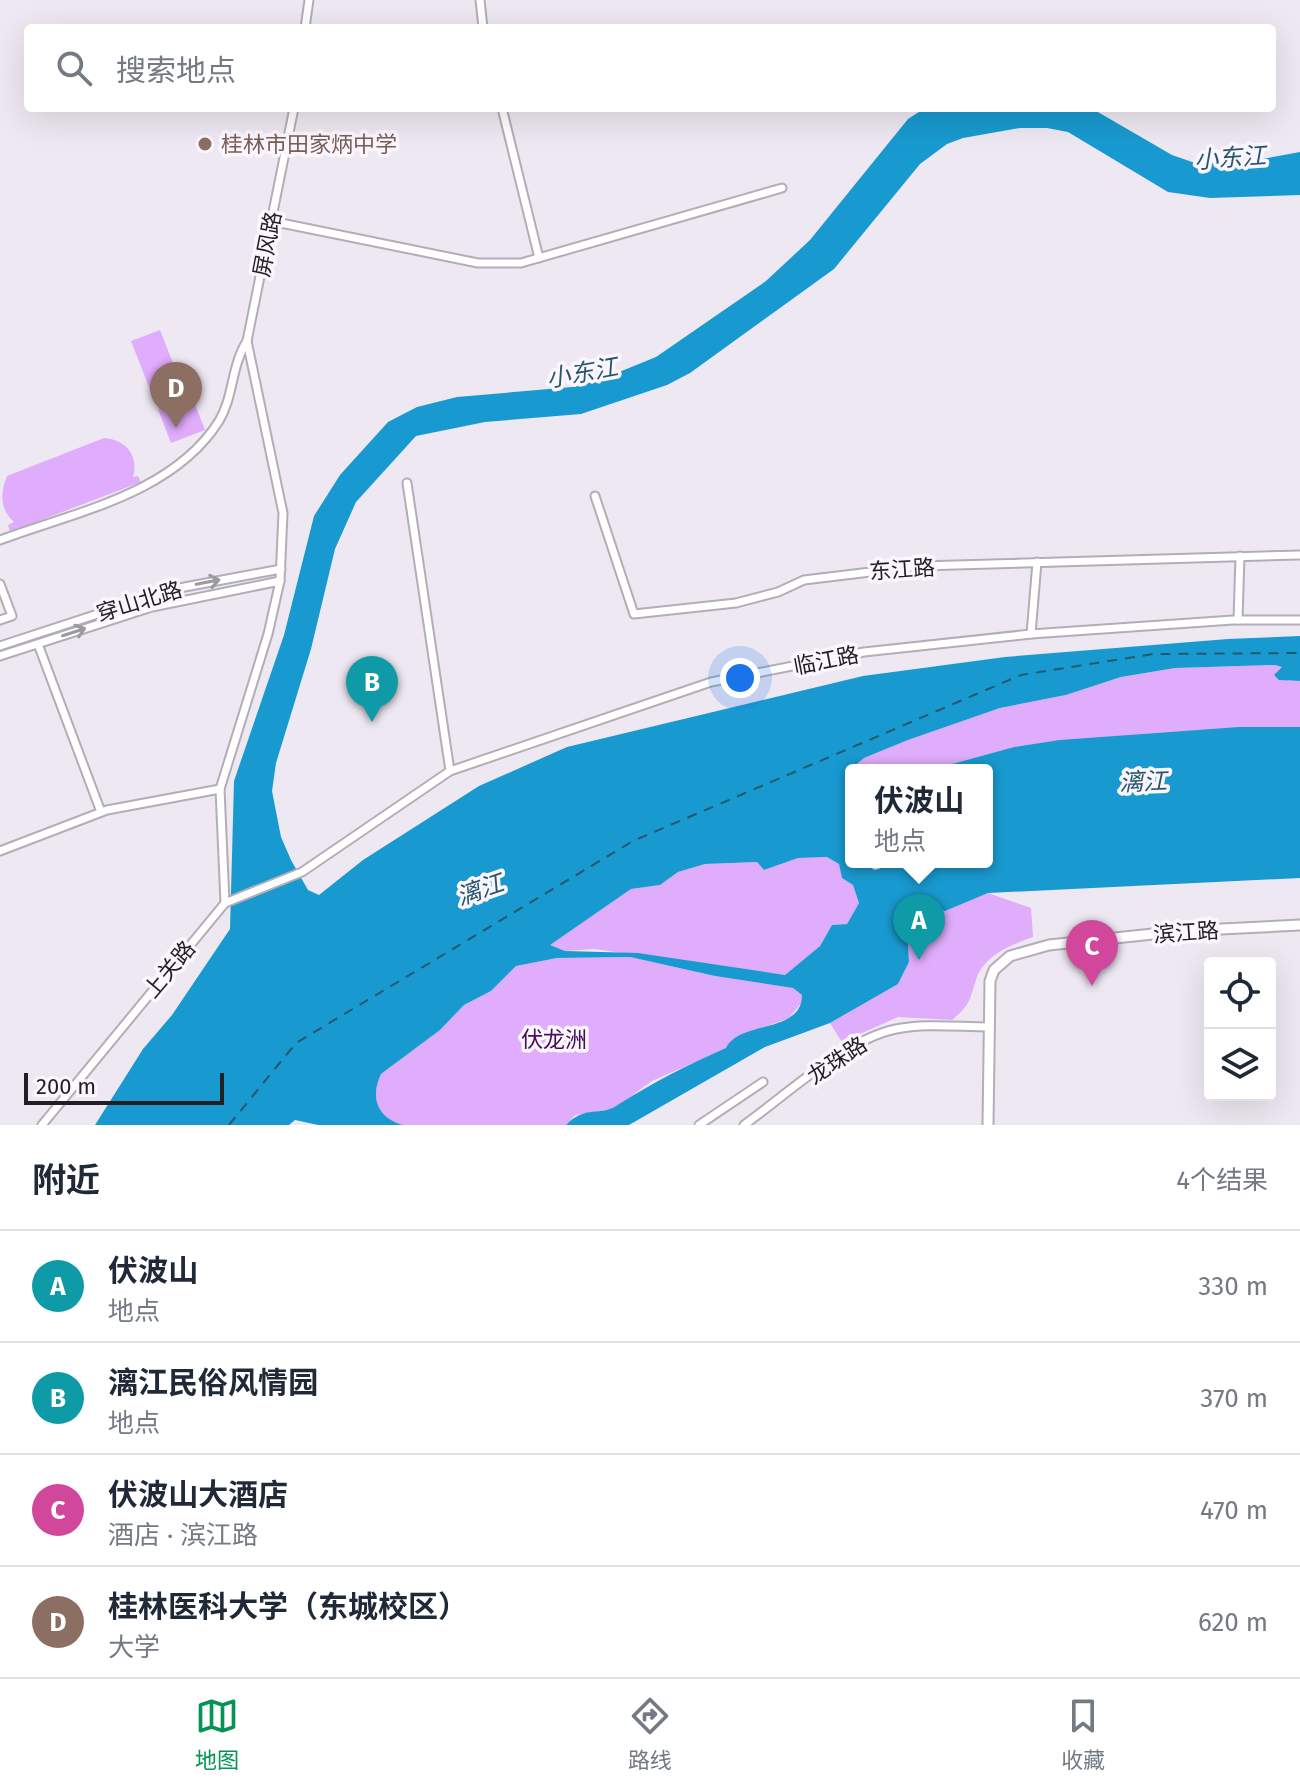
<!DOCTYPE html>
<html lang="zh">
<meta charset="utf-8">
<style>
body{margin:0;font-family:"Fira Sans","Noto Sans SC",sans-serif;background:#f6f6f7;color:#1f2937}
.controls{position:absolute;right:24px;bottom:24px;display:grid;overflow:hidden;border-radius:8px;box-shadow:0 8px 32px #0002}
.controls button{width:72px;height:72px;display:grid;place-items:center;padding:0;border:0;border-bottom:2px solid #e0e1e3;background:#fff;color:#1f2937;font:40px sans-serif}
.scale{position:absolute;left:24px;bottom:20px;width:200px;box-sizing:border-box;padding-left:8px;border:4px solid #211f22;border-top:0;font-size:22px;line-height:28px;white-space:nowrap;color:#211f22;-webkit-text-stroke:6px #fbf6fe;paint-order:stroke}
.you{position:absolute;left:740px;top:678px;width:28px;height:28px;margin:-20px;border:6px solid #fff;border-radius:50%;background:#1a73e8;box-shadow:0 0 0 12px #1a73e833}
.badge{display:grid;place-items:center;width:52px;height:52px;border-radius:50%;background:#059453;color:#fff;font-size:26px;font-weight:700}
.pin{position:absolute;translate:-50% -66px;filter:drop-shadow(0 2px 4px #0008)}
.pin::after{content:'';position:absolute;top:42px;width:28px;height:24px;background:inherit;clip-path:polygon(0 0,100% 0,50% 100%)}
.popup{position:absolute;left:845px;top:764px;width:148px;height:104px;box-sizing:border-box;display:grid;place-content:center;border-radius:8px;background:#fff;filter:drop-shadow(0 2px 6px #0005);font-size:26px;white-space:nowrap;color:#747a83}
.popup b{font-size:30px;color:#1f2937}
.popup::after{content:'';position:absolute;left:50%;top:100%;margin-left:-16px;border:16px solid transparent;border-top-color:#fff}
.list{margin:0;padding:0;list-style:none}
h2{display:flex;justify-content:space-between;align-items:center;height:104px;margin:0;padding:0 32px;font-size:34px}
h2 small{font-size:26px;font-weight:400;color:#747a83}
.list li{display:grid;grid-template-columns:52px 1fr auto;gap:24px;align-items:center;box-sizing:border-box;height:112px;padding:0 32px;border-top:2px solid #e0e1e3}
.list b{display:block;font-size:30px;white-space:nowrap}
.list p{margin:0;font-size:26px;white-space:nowrap;color:#747a83}
.list em{font-size:26px;font-style:normal;color:#747a83}
.icon{flex:none;width:44px;height:44px;fill:none;stroke:currentColor;stroke-width:2;stroke-linecap:round;stroke-linejoin:round}
.map{position:relative;flex:none;width:1300px;height:1125px;overflow:hidden}
.search{position:absolute;background:#fff;box-shadow:0 8px 32px #0002;left:24px;right:24px;top:24px;height:88px;display:flex;align-items:center;gap:20px;box-sizing:border-box;padding:0 28px;border-radius:8px;color:#747a83;font-size:30px}
.sheet{height:552px;background:#fff}
nav{display:flex;justify-content:space-around;align-items:center;box-sizing:border-box;height:112px;border-top:2px solid #e0e1e3;background:#fff;font-size:22px;color:#747a83}
nav a{display:grid;justify-items:center;gap:4px}
nav .on{color:#059453}
.map>svg:first-child{display:block}
.green{fill:#e0acfc}
.water{fill:#189ad0;fill-rule:evenodd}
.lines{fill:none;stroke-linecap:round;stroke-linejoin:round}
.ferry{stroke:#28566d;stroke-width:2;stroke-dasharray:10 8;stroke-linecap:butt}
.minor-casing{stroke:#b3adb7;stroke-width:11}
.major-casing{stroke:#b3adb7;stroke-width:13}
.minor{stroke:#fff;stroke-width:7}
.major{stroke:#fff;stroke-width:9}
.oneway{stroke:#9b9a9c}
.education-dot{fill:#8d6e63;stroke:#fbf6fe;stroke-width:3}
.labels{text-anchor:middle;stroke-width:7;stroke-linejoin:round;paint-order:stroke}
.education-label{font-size:22px;fill:#785e54;stroke:#fbf6fe;text-anchor:start}
.street-label{font-size:22px;fill:#211f22;stroke:#fbf6fe}
.park-label{font-size:22px;fill:#430f5a;stroke:#fbf6fe}
.water-label{font-size:24px;font-style:italic;fill:#28566d;stroke:#fbf6fe}
</style>
<div class="map">
<svg width="1300" height="1125" viewBox="0 0 1300 1125">
<rect width="100%" height="100%" fill="#eee8f2"/>
<g class="green">
<polygon points="160,330 183,389 154,400 131,341"/>
<polygon points="192,396 205,430 171,443 158,409"/>
<path d="M104,438c22,2 35,17 29,39l5,-1 3,6 -131,50 -2,-7 6,-3c-14,-12 -14,-29 -7,-46z"/>
<polygon points="1275,665 1282,667 1288,681 1300,681 1300,727 1157,733 1014,747 930,770 851,770 851,775 846,773 864,758 908,740 1000,708 1066,695 1121,677 1175,668"/>
<polygon points="827,857 839,864 842,878 853,885 859,903 847,924 832,925 820,946 785,975 594,949 565,951 549,945 631,889 660,885 678,872 705,864 757,862 764,870 798,858"/>
<path d="M988,893l43,15 2,29c-22,8 -47,17 -56,40 -8,23 -5,26 -25,43l-54,-3 -56,25 -12,-19 68,-39 11,-22 -2,-34 22,-20 16,2z"/>
<path d="M630,957l85,19 78,12 9,7v7l-13,16 -44,16 -18,14 -75,33 -39,28 -38,6 -9,10h-163c-26,-7 -33,-28 -22,-51l59,-44 24,-25 27,-14 25,-25 41,-8z"/>
</g>
<path class="water" d="M925,108h166l81,47 26,9 53,-3 49,-9v43l-90,3 -42,-6 -100,-60 -21,-4h-27l-57,10 -16,6 -27,20 -86,105 -144,104 -23,12 -86,29 -96,8 -69,14 -60,66 -21,47 -24,100 -35,114 -4,28 9,46 10,23 17,30 11,5 44,-35 116,-74 88,-39 296,-71 142,-19 223,-18 72,-3v45l-21,-1 -5,-5 8,-8 -7,-2 -100,3 -54,9 -55,18 -66,13 -92,32 -44,18 -18,15 5,2v87h9l15,8 24,-8h88v-92h-57l84,-23 46,-7 179,-13h61v151l-312,15 -43,18 -16,-3 -22,20 2,34 -11,22 -68,39 -65,24 -136,78h-63c19,-20 35,-9 50,-19 36,-23 71,-41 110,-58 14,-28 76,-14 76,-53l-9,-7 -78,-12 -85,-19 -73,1 -41,8 -25,25 -27,14 -24,25 -59,44c-11,23 -4,44 22,51h-85l-23,-5 -6,5h-194l48,-76 29,-34 58,-86 4,-148 50,-146 30,-119 26,-41 48,-53 29,-15 40,-10 115,-10 25,-6 59,-24 110,-76 44,-41 98,-121zM827,857l12,7 3,14 11,7 6,18 -12,21 -15,1 -12,21 -35,29 -147,-22 -73,-2 -15,-6 81,-56 29,-4 18,-13 27,-8 52,-2 7,8 34,-12z"/>
<g class="lines">
<polyline class="ferry" points="229,1125 296,1043 633,841 1021,675 1153,654 1300,653"/>
<defs>
<g id="minor">
<polyline points="480,0 483,28"/>
<polyline points="305,28 309,0"/>
<polyline points="502,108 539,258"/>
<polyline points="271,221 478,263 521,263 782,188"/>
<polyline points="407,483 450,771"/>
<polyline points="595,496 634,614 736,603 778,592 804,580 920,566 1300,555"/>
<path d="M0,540c75,-28 173,-46 219,-119 15,-25 12,-55 28,-80l47,-233"/>
<polyline points="0,584 12,616 0,620"/>
<polyline points="1238,620 1240,556"/>
<polyline points="1031,634 1037,562"/>
<polyline points="38,644 101,812"/>
<polyline points="0,646 174,589 281,569"/>
<polyline points="0,656 152,607 280,581"/>
<polyline points="0,851 107,810 220,789"/>
<polyline points="225,903 302,872 450,771 711,682 864,652 1031,634 1233,620 1300,620"/>
<polyline points="42,1125 225,903 220,789 268,634 280,581 283,513 247,341"/>
<polyline points="699,1125 763,1082"/>
<path d="M744,1125c42,-30 102,-86 152,-96 30,-6 63,-2 93,-2"/>
</g>
<polyline id="major" points="988,1125 990,981 994,970 1010,956 1049,945 1181,931 1300,925"/>
</defs>
<use href="#minor" class="minor-casing"/>
<use href="#major" class="major-casing"/>
<use href="#minor" class="minor"/>
<use href="#major" class="major"/>
</g>
<defs><path id="oneway-shaft" d="M-6 0H5M1.5-3L5.5 0L1.5 3" fill="none" stroke-width="1.6" stroke-linecap="round" stroke-linejoin="round" transform="scale(2)"/></defs>
<g class="oneway">
<use href="#oneway-shaft" transform="translate(208 582) rotate(-11)"/>
<use href="#oneway-shaft" transform="translate(74 632) rotate(-18)"/>
</g>
<circle class="education-dot" cx="205" cy="144" r="8"/>
<g class="labels">
<g class="education-label">
<text x="221" y="152">桂林市田家炳中学</text>
</g>
<g class="street-label">
<text transform="translate(267 244) rotate(-79)" y="8">屏风路</text>
<text transform="translate(902 569) rotate(-4)" y="8">东江路</text>
<text transform="translate(139 601) rotate(-17)" y="8">穿山北路</text>
<text transform="translate(826 660) rotate(-11)" y="8">临江路</text>
<text transform="translate(1186 932) rotate(-4)" y="8">滨江路</text>
<text transform="translate(169 969) rotate(-50)" y="8">上关路</text>
<text transform="translate(837 1060) rotate(-34)" y="8">龙珠路</text>
</g>
<g class="park-label">
<text x="554" y="1047">伏龙洲</text>
</g>
<g class="water-label">
<text transform="translate(1230 158) rotate(-4)" y="8">小东江</text>
<text transform="translate(582 373) rotate(-10)" y="8">小东江</text>
<text transform="translate(1143 782) rotate(-2)" y="8">漓江</text>
<text transform="translate(480 890) rotate(-19)" y="8">漓江</text>
</g>
</g>
</svg>
<div class="controls">
<button><svg class="icon" aria-label="locate" viewBox="0 0 24 24"><circle cx="12" cy="12" r="6"/><path d="M12 2v4M12 18v4M2 12h4M18 12h4"/></svg></button>
<button><svg class="icon" aria-label="layers" viewBox="0 0 24 24"><path d="M12 4l9 5-9 5-9-5zM3 14l9 5 9-5"/></svg></button>
</div>
<div class="scale">200 m</div>
<div class="you"></div>
<div class="pin badge" style="left:919px;top:960px;background:#0f9aa8">A</div>
<div class="popup"><b>伏波山</b>地点</div>
<div class="pin badge" style="left:372px;top:722px;background:#0f9aa8">B</div>
<div class="pin badge" style="left:1092px;top:986px;background:#d1479c">C</div>
<div class="pin badge" style="left:176px;top:428px;background:#8d6e63">D</div>
<div class="search"><svg class="icon" aria-label="search" viewBox="0 0 24 24"><circle cx="10" cy="10" r="6"/><path d="M15 15l6 6"/></svg>搜索地点</div>
</div>
<section class="sheet">
<h2>附近<small>4个结果</small></h2>
<ul class="list">
<li><span class="badge" style="background:#0f9aa8">A</span><div><b>伏波山</b><p>地点</p></div><em>330 m</em></li>
<li><span class="badge" style="background:#0f9aa8">B</span><div><b>漓江民俗风情园</b><p>地点</p></div><em>370 m</em></li>
<li><span class="badge" style="background:#d1479c">C</span><div><b>伏波山大酒店</b><p>酒店 · 滨江路</p></div><em>470 m</em></li>
<li><span class="badge" style="background:#8d6e63">D</span><div><b>桂林医科大学（东城校区）</b><p>大学</p></div><em>620 m</em></li>
</ul>
</section>
<nav>
<a class="on"><svg class="icon" aria-label="map" viewBox="0 0 24 24"><path d="M3 6l6-2 6 2 6-2v14l-6 2-6-2-6 2zM9 4v14M15 6v14"/></svg>地图</a>
<a><svg class="icon" aria-label="directions" viewBox="0 0 24 24"><path d="M12 3l9 9-9 9-9-9zM9 14v-3h6M13 9l2 2-2 2"/></svg>路线</a>
<a><svg class="icon" aria-label="saved" viewBox="0 0 24 24"><path d="M7 4h10v16l-5-4-5 4z"/></svg>收藏</a>
</nav>
